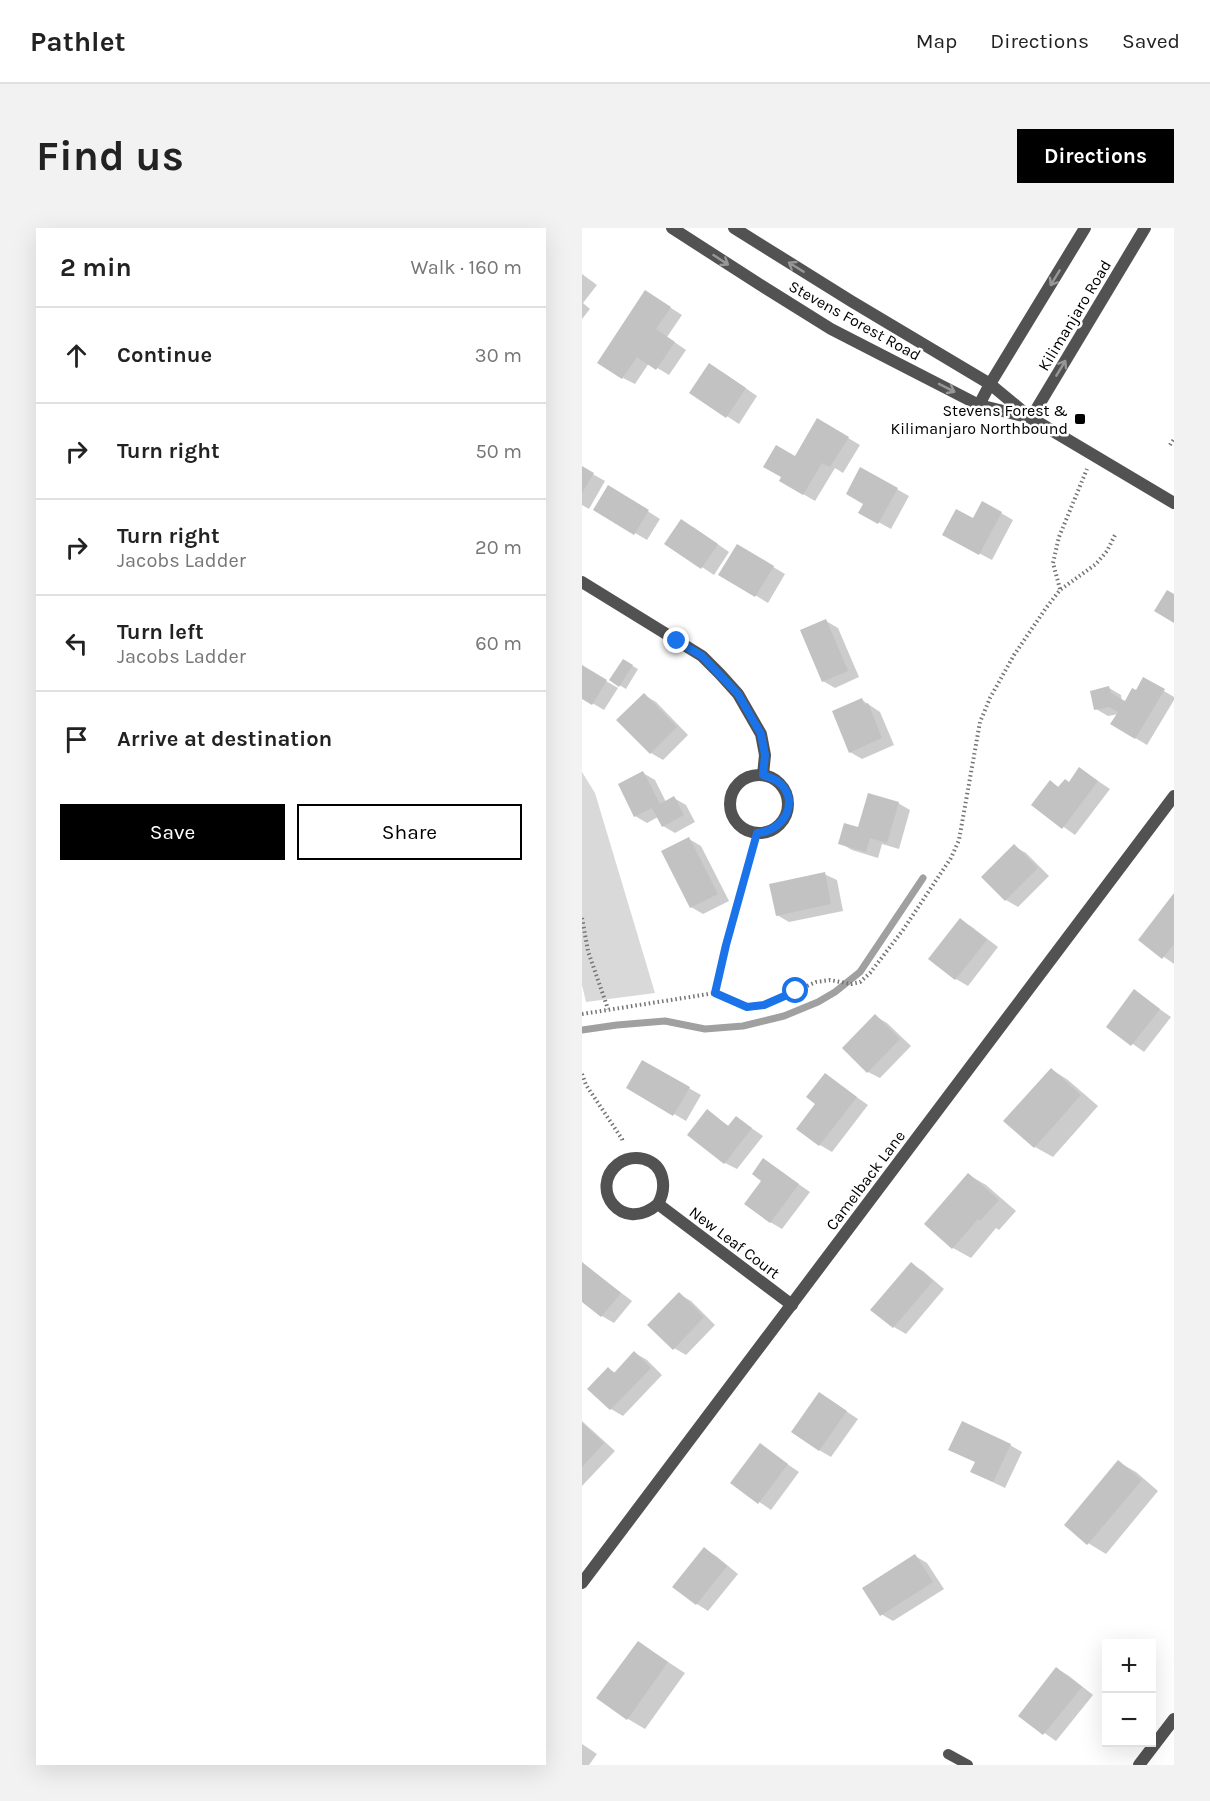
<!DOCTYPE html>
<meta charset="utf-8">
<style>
body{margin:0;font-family:Karla,sans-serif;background:#f2f2f2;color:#222}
.controls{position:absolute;right:18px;bottom:18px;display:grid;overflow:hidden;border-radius:0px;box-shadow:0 6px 24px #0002}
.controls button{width:54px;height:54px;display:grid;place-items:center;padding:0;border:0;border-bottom:2px solid #e0e0e0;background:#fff;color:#222;font:30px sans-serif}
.stop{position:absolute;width:18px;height:18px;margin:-14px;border:4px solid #1a73e8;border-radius:50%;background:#fff}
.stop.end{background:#1a73e8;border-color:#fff;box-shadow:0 2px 6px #0008}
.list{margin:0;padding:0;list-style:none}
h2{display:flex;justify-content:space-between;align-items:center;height:78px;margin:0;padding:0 24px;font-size:26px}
h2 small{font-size:20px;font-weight:400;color:#767676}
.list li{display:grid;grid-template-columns:39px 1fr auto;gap:18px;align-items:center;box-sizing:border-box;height:96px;padding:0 24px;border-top:2px solid #e0e0e0}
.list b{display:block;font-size:22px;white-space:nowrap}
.list p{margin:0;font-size:20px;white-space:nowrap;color:#767676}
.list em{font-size:20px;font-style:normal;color:#767676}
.actions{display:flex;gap:12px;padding:18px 24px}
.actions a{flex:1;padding:14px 0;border:2px solid #000;border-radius:0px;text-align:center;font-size:21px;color:#000}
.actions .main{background:#000;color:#fff}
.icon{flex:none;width:33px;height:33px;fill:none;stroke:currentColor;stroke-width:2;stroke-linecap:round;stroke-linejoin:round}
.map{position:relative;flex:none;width:592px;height:1537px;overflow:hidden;border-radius:0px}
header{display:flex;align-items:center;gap:36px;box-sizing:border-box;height:84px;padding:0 30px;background:#fff;border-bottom:2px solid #e0e0e0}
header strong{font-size:28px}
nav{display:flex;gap:33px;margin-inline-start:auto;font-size:21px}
.intro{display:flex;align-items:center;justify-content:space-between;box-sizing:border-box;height:144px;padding:0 36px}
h1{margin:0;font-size:42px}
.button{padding:15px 27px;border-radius:0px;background:#000;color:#fff;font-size:21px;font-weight:700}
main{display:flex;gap:36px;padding:0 36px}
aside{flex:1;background:#fff;border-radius:0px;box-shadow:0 6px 24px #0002}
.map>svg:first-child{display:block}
.green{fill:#d9d9d9}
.shadow{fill:#0003}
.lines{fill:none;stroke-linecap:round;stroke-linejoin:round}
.stream{stroke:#a0a0a0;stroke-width:7}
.building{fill:#c2c2c2}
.path{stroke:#747474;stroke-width:4;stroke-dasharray:1.5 3;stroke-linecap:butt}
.service{stroke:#525252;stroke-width:10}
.minor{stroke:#525252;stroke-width:12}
.tertiary{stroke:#525252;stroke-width:12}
.oneway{stroke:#979797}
.route{stroke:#1a73e8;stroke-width:8}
.poi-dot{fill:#000;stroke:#fff;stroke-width:2}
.labels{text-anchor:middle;stroke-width:5;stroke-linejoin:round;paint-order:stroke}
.street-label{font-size:16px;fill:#000;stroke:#fff}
.poi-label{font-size:16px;fill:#000;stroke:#fff;text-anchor:end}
</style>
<header>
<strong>Pathlet</strong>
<nav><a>Map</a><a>Directions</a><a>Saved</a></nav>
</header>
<div class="intro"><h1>Find us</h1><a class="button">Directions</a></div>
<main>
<aside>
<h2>2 min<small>Walk · 160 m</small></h2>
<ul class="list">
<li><svg class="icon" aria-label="ahead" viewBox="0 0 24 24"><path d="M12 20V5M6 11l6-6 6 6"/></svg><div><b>Continue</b></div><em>30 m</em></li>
<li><svg class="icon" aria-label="right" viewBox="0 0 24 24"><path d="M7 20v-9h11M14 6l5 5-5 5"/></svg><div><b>Turn right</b></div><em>50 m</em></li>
<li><svg class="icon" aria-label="right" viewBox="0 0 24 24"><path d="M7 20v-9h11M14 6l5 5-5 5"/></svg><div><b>Turn right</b><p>Jacobs Ladder</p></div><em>20 m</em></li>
<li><svg class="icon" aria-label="left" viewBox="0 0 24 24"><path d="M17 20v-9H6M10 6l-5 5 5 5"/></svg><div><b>Turn left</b><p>Jacobs Ladder</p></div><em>60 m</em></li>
<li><svg class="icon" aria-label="arrive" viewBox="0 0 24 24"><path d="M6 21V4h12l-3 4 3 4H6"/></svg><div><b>Arrive at destination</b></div></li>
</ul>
<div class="actions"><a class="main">Save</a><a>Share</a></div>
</aside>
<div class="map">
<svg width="592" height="1537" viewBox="0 0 592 1537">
<rect width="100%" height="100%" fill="#fff"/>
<polygon class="green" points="0,544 13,565 73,765 4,774 0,757"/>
<g class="shadow">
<polygon points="0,46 15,57 1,75 8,81 0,91"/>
<polygon points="75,71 100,87 85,109 104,122 87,147 67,135 53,156 41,150"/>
<polygon points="140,144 175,168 157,196 109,165"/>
<polygon points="236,192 278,217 261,245 253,240 233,273 199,253"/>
<polygon points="0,240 23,253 7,281 0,277"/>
<polygon points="279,241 327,268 309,301 278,284 283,275"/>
<polygon points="39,266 78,291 65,312 53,305"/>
<polygon points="419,285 431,292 410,332 374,313 391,292"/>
<polygon points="111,299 147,324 132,347 84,315"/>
<polygon points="156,318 203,346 186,375 138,346"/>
<polygon points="244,393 256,400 277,449 253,460 241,453"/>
<polygon points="42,433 56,441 44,461 29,452"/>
<polygon points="0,439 36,460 22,482 0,469"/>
<polygon points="562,451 592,469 592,472 565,517 530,496 537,486 526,488 514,481 527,460 539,467 540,474 543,475 554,464"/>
<polygon points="62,467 74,474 106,507 81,532 69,525"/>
<polygon points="280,472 298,484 312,517 280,531 268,524"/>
<polygon points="498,541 528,561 493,607 451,577 468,554 478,560 488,555"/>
<polygon points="61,545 73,552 84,574 92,570 104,577 113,594 93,605 81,598 76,589 65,595 53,588"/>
<polygon points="316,575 328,582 317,621 300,616 296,630 270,622 258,615"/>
<polygon points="107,611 119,618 147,673 121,686 109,679"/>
<polygon points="432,618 444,625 467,648 436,679 424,672 401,649"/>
<polygon points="242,646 255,652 261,683 207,694 195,687"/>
<polygon points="592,668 592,736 558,712"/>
<polygon points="378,692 390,699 416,719 386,758 374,751 348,730"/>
<polygon points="552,763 589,789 562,824 526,798"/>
<polygon points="293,788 305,795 329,818 298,850 286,844"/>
<polygon points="61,834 119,867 104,893 46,859"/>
<polygon points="469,841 486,852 516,878 471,929 453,919"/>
<polygon points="243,847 286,877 250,924 238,917 235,876"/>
<polygon points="125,883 148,899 155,890 181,908 155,941 143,935 107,907"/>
<polygon points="182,932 228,964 200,1001 188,994 181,953"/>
<polygon points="387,947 404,957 434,983 417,1002 414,1000 389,1030 371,1020"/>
<polygon points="0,1035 50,1073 32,1095 20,1088 0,1072"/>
<polygon points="329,1036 341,1043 362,1061 324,1106 312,1099"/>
<polygon points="97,1066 109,1073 133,1097 104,1127 92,1120"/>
<polygon points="53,1125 65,1132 80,1147 41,1188 29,1181 7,1161 26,1141 34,1145"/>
<polygon points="249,1173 276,1191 249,1229 237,1222"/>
<polygon points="0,1193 33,1223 0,1258"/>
<polygon points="178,1217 217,1244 189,1282 150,1255"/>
<polygon points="428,1217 440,1224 423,1260 390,1244 394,1235"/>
<polygon points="536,1234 554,1244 576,1263 524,1326 506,1315"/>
<polygon points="122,1321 134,1328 156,1346 126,1383 115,1376"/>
<polygon points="333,1328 345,1335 362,1361 311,1393 299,1386"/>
<polygon points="57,1415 103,1445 63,1501 46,1491"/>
<polygon points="475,1441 487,1448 511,1467 474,1513 438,1488"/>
<polygon points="0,1516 15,1526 7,1537 0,1537"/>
</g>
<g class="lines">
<polyline class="stream" points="0,802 35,797 83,793 123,801 161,798 202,788 236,774 253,764 278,744 341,650"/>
</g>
<g class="building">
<polygon points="63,62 89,79 74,101 93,114 74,142 55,129 40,151 15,135"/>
<polygon points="127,135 164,160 144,190 107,165"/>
<polygon points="235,190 267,209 248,239 240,235 221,267 197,253 199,249 181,239 194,217 213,228"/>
<polygon points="0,238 12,245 0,265"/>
<polygon points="278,239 316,260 296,296 276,285 281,276 264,266"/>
<polygon points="26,257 67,282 52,307 11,282"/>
<polygon points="400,273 420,284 397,327 360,307 374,281 391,290"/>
<polygon points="99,291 136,316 119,341 82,316"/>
<polygon points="155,316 192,338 173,369 136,347"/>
<polygon points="585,362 592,366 592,395 572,383"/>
<polygon points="244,391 266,443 240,454 218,402"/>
<polygon points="41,431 51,437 37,459 27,452"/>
<polygon points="0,437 25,452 10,477 0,471"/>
<polygon points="561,449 583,461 553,511 528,496 536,484 527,479 512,482 508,463 527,458 529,465 543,473 550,460 554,462"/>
<polygon points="62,465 95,499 68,526 34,492"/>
<polygon points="280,470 283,477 286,475 300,510 267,525 250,483"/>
<polygon points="497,539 516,553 480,601 449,577 468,552 476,559 483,551 487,554"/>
<polygon points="61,543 78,576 92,568 102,587 80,599 70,580 52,589 36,556"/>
<polygon points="286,565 317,574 305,615 288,610 284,624 256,616 262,595 276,599"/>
<polygon points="107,609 136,666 108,680 79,623"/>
<polygon points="432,616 456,640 423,673 399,649"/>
<polygon points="243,644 249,676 194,688 187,656"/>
<polygon points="592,665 592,716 580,731 556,712"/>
<polygon points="378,690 405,712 373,752 346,731"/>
<polygon points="552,761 578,781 549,818 524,799"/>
<polygon points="293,786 318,811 285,845 260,820"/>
<polygon points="60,832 108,859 91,888 44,860"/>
<polygon points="469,840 499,867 452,920 421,893"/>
<polygon points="243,845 275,869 237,918 214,901 233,876 224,869"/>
<polygon points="125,881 146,898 154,888 170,900 142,936 105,907"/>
<polygon points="181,930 217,956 188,995 162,976 179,953 170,946"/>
<polygon points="386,945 417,972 398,993 396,991 370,1021 342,996"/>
<polygon points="0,1034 39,1065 19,1089 0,1074"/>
<polygon points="329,1034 351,1053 311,1100 288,1082"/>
<polygon points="97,1064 122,1089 91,1122 65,1097"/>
<polygon points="52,1123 69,1140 28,1182 5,1161 26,1139 32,1145"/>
<polygon points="237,1164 265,1183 237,1223 209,1204"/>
<polygon points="380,1193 429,1216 411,1254 388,1244 393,1234 366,1222"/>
<polygon points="0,1195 22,1215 0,1239"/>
<polygon points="178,1215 206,1236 176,1276 148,1255"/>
<polygon points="536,1232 560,1252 505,1317 482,1297"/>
<polygon points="122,1319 145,1338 114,1377 90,1359"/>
<polygon points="333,1326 351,1354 298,1388 280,1360"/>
<polygon points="56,1413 86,1434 45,1492 14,1470"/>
<polygon points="474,1439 500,1459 461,1507 436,1488"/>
</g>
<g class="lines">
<g class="path">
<polyline points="588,217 592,211"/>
<polyline points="478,361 471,335 477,309 505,241"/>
<polyline points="0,690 6,723 26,781"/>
<polyline points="133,765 144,717 175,605"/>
<polyline points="0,786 133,765 165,779 182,777 234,754 248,752 269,756 278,754 288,745 321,702 369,630 377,612 398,494 408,470 432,427 464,380 478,362 514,336 525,323 534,305"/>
<polyline points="0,846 4,857 40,911 41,915"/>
</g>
<polyline class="service" points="366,1526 386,1537"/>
<g class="minor">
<polyline points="0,354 120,428 138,446 156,466 179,506 183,527 181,547"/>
<circle cx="177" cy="576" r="29"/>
<path d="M76,976c9,-16 7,-39 -14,-45 -9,-2 -18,-1 -26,5 -30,24 4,71 40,40l134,101"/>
<polyline points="0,1355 592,568"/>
<polyline points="557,1537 592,1491"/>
</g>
<g class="tertiary">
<polyline points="90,0 177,56 249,101 397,177 445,189"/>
<polyline points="152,0 269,73 408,156 449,190 592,275"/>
<polyline points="397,177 408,156 503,0"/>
<polyline points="449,190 563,0"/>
</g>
</g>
<defs><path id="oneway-shaft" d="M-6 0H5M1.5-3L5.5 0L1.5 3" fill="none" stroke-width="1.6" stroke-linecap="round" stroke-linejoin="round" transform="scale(1.5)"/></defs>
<g class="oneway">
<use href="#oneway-shaft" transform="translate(139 32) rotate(33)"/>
<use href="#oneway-shaft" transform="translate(214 39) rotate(-148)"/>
<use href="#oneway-shaft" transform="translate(473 50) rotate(121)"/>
<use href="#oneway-shaft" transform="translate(479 140) rotate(-59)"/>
<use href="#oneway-shaft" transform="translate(365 160) rotate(27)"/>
</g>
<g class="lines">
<path class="route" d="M95,413l25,15 36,38 23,40 4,21 -2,20c5,2 10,3 14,6 24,17 9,50 -20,52l-31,112 -11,48 32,14 17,-2 32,-14"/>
</g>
<rect class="poi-dot" x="492" y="185" width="12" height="12" rx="3"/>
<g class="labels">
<g class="street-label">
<text transform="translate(492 87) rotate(-59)" y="6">Kilimanjaro Road</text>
<text transform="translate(273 92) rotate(29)" y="6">Stevens Forest Road</text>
<text transform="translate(283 952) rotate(-53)" y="6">Camelback Lane</text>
<text transform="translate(153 1014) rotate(37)" y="6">New Leaf Court</text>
</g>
<g class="poi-label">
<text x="486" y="188">Stevens Forest &amp;<tspan x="486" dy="18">Kilimanjaro Northbound</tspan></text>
</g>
</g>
</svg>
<div class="controls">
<button>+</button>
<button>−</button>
</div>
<div class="stop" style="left:214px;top:763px"></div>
<div class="stop end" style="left:95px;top:413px"></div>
</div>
</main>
